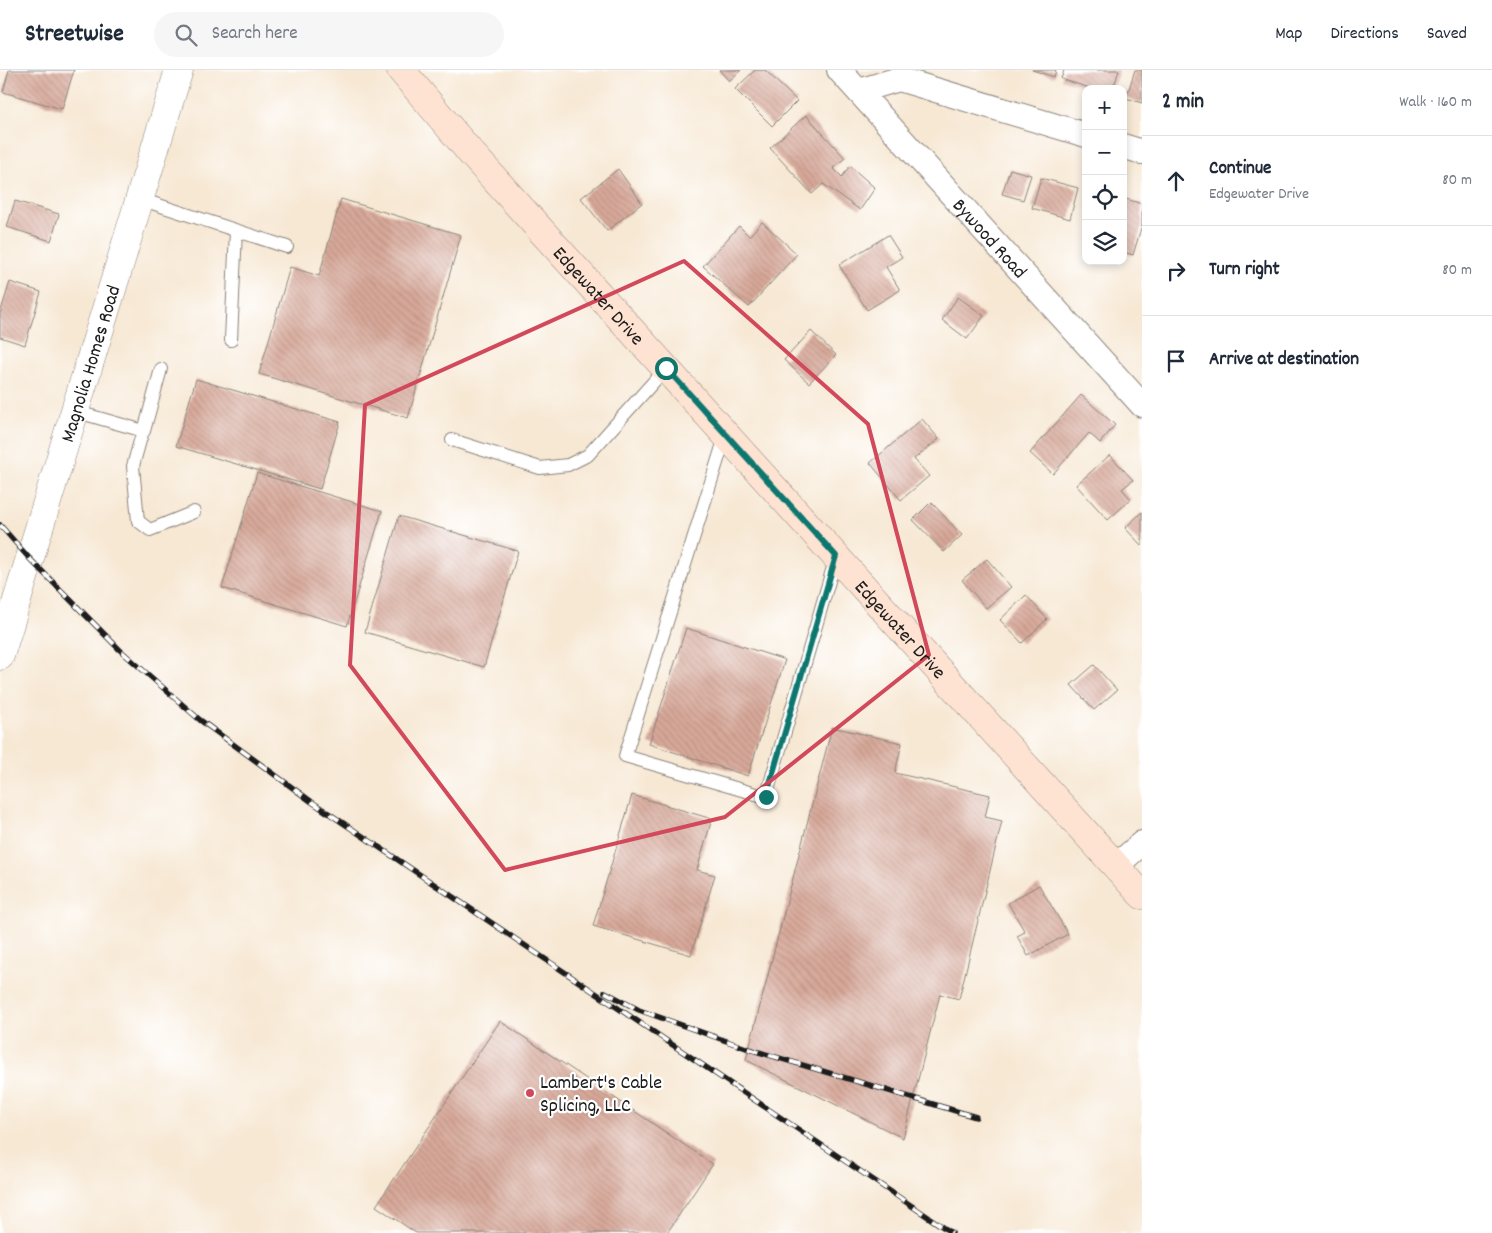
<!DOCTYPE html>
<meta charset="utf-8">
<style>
body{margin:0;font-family:Dekko,sans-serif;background:#f6f6f7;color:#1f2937}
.controls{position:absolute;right:15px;top:15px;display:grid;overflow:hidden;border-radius:10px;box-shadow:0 2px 8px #0003}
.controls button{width:45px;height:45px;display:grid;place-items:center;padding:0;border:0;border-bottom:1px solid #e0e1e3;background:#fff;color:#1f2937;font:25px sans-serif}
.stop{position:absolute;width:15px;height:15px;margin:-11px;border:4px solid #0f766e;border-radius:50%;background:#fff}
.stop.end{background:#0f766e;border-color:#fff;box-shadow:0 1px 5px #0008}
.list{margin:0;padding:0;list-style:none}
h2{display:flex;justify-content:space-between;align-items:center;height:65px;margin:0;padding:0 20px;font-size:21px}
h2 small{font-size:16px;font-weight:400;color:#747a83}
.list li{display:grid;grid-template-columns:32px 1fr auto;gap:15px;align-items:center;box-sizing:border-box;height:90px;padding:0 20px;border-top:1px solid #e0e1e3}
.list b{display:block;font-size:19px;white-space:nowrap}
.list p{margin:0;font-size:16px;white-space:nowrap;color:#747a83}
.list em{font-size:16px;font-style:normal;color:#747a83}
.icon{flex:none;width:28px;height:28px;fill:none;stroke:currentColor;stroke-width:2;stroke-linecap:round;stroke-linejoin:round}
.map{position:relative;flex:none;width:1142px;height:1163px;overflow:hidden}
header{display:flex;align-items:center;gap:30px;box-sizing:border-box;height:70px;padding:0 25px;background:#fff;border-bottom:1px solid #e0e1e3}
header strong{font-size:24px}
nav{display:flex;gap:28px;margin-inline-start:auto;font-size:18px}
.search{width:350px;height:45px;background:#f6f6f7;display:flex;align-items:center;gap:12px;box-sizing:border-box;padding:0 18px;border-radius:28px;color:#747a83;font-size:19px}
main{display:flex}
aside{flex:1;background:#fff}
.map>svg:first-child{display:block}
.building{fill:url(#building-back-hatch)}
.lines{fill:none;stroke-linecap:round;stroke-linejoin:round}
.service-casing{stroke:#8a8278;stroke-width:14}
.minor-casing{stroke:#8a8278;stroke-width:26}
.tertiary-casing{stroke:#8a8278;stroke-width:29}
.secondary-casing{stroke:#8a8278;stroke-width:29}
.service{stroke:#fff;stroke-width:12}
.minor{stroke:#fff;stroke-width:24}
.tertiary{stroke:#fff;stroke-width:28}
.secondary{stroke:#fee3d2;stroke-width:28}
.rail-casing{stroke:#1c1c1c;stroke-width:5.5}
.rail{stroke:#fff;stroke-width:4;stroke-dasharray:11;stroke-linecap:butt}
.route{stroke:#0f766e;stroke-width:6}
.marked{fill:none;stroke:#d1495b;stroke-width:4;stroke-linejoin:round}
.poi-dot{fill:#d1495b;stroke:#fff;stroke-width:2}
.labels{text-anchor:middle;stroke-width:4.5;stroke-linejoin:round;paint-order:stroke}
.street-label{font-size:20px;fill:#1c1c1c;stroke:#fff}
.poi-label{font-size:20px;fill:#1c1c1c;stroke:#fff;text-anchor:start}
</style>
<header>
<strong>Streetwise</strong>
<div class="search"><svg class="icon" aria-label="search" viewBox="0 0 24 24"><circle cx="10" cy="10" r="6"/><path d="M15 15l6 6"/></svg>Search here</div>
<nav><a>Map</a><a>Directions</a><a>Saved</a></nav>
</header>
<main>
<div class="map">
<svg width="1142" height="1163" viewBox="0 0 1142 1163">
<defs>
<pattern id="building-back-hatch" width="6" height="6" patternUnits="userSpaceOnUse" patternTransform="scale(1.25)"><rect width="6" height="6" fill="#d7a899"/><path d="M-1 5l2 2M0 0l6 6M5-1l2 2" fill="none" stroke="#b89083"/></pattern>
</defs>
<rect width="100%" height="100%" fill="#fff"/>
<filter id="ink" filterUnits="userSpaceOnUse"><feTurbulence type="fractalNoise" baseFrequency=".02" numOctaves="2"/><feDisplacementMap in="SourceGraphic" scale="10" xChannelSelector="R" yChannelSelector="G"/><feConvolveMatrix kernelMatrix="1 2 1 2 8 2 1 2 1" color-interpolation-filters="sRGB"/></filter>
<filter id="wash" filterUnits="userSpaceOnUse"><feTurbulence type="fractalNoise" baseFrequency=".0096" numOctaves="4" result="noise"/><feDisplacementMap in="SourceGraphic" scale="20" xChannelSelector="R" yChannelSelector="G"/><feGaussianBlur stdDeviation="1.12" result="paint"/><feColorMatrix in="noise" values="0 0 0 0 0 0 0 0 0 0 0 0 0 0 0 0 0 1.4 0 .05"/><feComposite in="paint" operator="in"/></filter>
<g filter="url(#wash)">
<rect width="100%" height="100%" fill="#f7e8d4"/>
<g id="blocks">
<g class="building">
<polygon points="9,0 74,0 62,39 3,22"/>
<polygon points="719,0 741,0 729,11"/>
<polygon points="755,0 765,0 797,31 772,56 735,19"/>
<polygon points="1032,0 1056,0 1054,7"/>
<polygon points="1064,0 1119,0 1113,19 1093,19 1061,9"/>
<polygon points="1135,0 1142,0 1142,33 1126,28"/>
<polygon points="806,45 845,88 833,98 842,107 850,96 875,118 860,140 823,114 812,124 770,78"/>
<polygon points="618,99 642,133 607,161 581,128"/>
<polygon points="1010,99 1031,105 1023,130 1002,124"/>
<polygon points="1041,108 1078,118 1070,149 1032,138"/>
<polygon points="1123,128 1142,134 1142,155 1133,185 1123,182"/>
<polygon points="341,129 461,165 408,348 259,304 290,197 319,206"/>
<polygon points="15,131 59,144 51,171 7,157"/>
<polygon points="762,152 797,184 749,237 703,196 739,156 749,166"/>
<polygon points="888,165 902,187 886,197 900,220 867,240 839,195"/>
<polygon points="10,212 41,222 25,275 0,267 0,244"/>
<polygon points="958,227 984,246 967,269 942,250"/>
<polygon points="811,261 836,285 809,313 784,290"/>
<polygon points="196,309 340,352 320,419 176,376"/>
<polygon points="1081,325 1115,355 1100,373 1089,363 1053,404 1030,383"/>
<polygon points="922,349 939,369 914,389 929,406 901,430 870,393"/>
<polygon points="1110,385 1133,410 1122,419 1131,429 1108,450 1076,415"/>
<polygon points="257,403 382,441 347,556 222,518"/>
<polygon points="931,432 962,465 944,482 913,450"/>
<polygon points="1142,442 1142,476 1125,458"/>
<polygon points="399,446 518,481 484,597 365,562"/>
<polygon points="987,489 1011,517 986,538 962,510"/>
<polygon points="1026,525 1047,549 1022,573 1000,550"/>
<polygon points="686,558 785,590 748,706 649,674"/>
<polygon points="1094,595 1117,620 1094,640 1071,615"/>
<polygon points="832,657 902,673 895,703 990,725 985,747 1002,751 959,929 940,924 903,1068 746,990"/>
<polygon points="632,725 712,749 697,800 715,805 691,885 593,856"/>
<polygon points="1039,815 1068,864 1028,886 1017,866 1025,862 1008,833"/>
<polygon points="500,951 713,1094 667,1163 416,1163 376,1136"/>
</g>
</g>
</g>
<g filter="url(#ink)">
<use href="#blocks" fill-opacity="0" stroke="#8a8278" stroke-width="1"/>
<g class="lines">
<defs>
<g id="service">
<polyline points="140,129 287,177"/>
<polyline points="231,270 236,161"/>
<polyline points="74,341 144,361 161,299"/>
<polyline points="143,360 133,396 138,451 150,460 194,442"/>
<polyline points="726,364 625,686 766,727 836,487"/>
<polyline points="452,370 540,398 568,395 588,385 666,298"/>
</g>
<g id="minor">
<path id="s1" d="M839,0l303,335"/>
<polyline points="859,21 899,9 1086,65"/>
<polyline points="1123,76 1142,82"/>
<polyline points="1116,796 1142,773"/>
</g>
<g id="tertiary">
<path id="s2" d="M0,586l179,-586"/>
</g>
<g id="secondary">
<path id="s3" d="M401,0l70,83 671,742"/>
</g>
</defs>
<use href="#service" class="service-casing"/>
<use href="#minor" class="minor-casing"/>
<use href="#tertiary" class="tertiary-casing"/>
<use href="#secondary" class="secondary-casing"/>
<use href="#service" class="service"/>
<use href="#minor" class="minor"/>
<use href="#tertiary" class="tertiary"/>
<use href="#secondary" class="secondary"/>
<defs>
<g id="rail">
<polyline points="0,455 29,488 120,580 200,650 312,732 952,1163"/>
<polyline points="605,922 639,940 749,979 976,1047"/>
</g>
</defs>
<use href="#rail" class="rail-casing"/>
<use href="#rail" class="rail"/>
</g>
</g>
<g class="lines" filter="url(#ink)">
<polyline class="route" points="666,298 836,486 766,727"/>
</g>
<path class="marked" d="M684,191l184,163 61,231 -204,162 -220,53 -155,-205 15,-260z"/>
<circle class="poi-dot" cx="530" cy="1023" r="5"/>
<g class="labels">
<g class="street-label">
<text dy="7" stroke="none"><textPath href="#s1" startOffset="226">Bywood Road</textPath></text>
<text dy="7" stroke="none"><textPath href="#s3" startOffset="300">Edgewater Drive</textPath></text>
<text dy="7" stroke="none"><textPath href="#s2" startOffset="306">Magnolia Homes Road</textPath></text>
<text dy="7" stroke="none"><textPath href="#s3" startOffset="750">Edgewater Drive</textPath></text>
</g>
<g class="poi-label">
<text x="540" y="1018">Lambert's Cable<tspan x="540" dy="23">Splicing, LLC</tspan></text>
</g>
</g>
</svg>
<div class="controls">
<button>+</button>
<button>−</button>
<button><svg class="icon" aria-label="locate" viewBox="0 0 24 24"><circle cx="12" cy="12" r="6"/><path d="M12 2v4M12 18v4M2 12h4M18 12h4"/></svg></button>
<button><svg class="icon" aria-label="layers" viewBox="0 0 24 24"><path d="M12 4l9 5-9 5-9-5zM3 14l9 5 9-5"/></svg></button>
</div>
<div class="stop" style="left:666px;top:298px"></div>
<div class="stop end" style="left:766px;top:727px"></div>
</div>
<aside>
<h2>2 min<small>Walk · 160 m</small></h2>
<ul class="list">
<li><svg class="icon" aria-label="ahead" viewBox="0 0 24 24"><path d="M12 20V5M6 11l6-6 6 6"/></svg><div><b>Continue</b><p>Edgewater Drive</p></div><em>80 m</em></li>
<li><svg class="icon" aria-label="right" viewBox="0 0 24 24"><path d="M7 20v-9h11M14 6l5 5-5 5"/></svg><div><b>Turn right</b></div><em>80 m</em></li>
<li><svg class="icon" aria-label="arrive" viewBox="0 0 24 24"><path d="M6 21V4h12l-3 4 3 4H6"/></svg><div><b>Arrive at destination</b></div></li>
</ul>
</aside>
</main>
